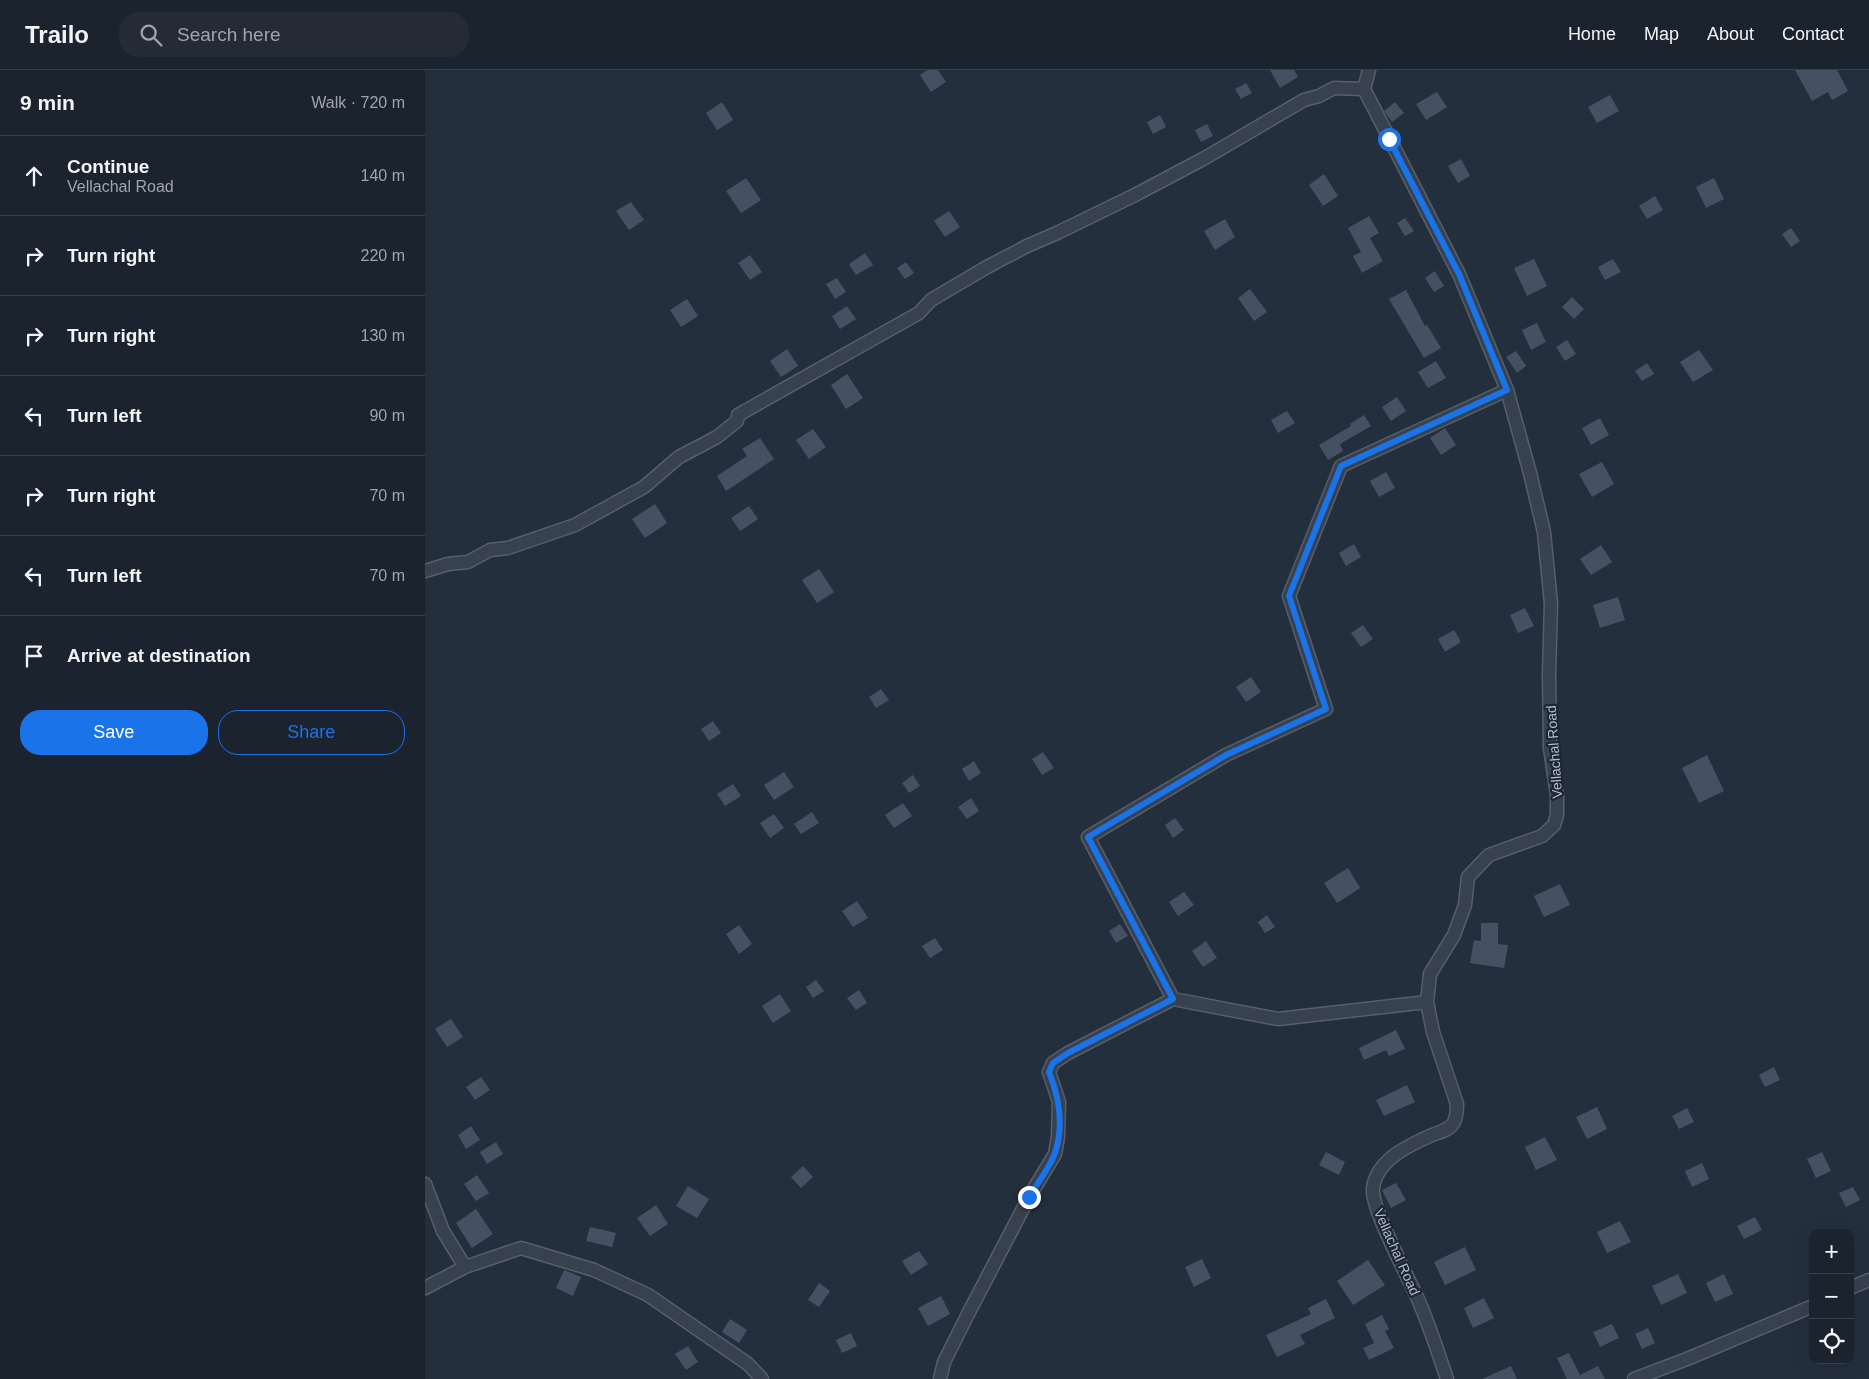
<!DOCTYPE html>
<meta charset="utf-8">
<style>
body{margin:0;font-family:Arial,sans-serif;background:#242b36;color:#f1f3f6}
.controls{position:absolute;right:15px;bottom:15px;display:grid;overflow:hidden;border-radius:10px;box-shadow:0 5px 20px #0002}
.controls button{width:45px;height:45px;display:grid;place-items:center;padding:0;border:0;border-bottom:1px solid #39404a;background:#1b232e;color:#f1f3f6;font:25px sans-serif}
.stop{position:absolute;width:15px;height:15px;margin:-11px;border:4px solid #1a73e8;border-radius:50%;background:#fff}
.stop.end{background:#1a73e8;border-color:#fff;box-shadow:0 1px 5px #0008}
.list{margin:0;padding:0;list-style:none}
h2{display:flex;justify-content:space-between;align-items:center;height:65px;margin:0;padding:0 20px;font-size:21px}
h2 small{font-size:16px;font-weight:400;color:#a0a4aa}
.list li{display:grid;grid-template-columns:32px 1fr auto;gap:15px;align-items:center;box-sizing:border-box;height:80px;padding:0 20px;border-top:1px solid #39404a}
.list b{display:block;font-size:19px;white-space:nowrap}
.list p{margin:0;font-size:16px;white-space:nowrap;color:#a0a4aa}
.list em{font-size:16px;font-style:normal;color:#a0a4aa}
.actions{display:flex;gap:10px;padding:15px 20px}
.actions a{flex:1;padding:11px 0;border:1px solid #1a73e8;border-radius:20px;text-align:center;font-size:18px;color:#1a73e8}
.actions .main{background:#1a73e8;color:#fff}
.icon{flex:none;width:28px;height:28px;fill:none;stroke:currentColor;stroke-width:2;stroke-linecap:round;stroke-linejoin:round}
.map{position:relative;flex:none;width:1444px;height:1309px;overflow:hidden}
header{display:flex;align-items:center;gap:30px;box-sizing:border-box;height:70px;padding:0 25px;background:#1b232e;border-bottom:1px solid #39404a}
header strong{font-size:24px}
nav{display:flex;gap:28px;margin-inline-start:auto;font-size:18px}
.search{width:350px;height:45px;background:#242b36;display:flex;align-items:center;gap:12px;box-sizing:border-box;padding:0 18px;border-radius:20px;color:#a0a4aa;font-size:19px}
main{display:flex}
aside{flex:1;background:#1b232e}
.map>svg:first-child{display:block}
.building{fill:#455162}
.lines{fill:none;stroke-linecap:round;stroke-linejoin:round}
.street-casing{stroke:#565f6c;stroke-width:15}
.street{stroke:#38414e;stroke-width:12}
.route{stroke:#1a73e8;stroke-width:6}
.labels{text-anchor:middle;stroke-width:4.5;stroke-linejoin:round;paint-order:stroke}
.street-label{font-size:14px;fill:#b4bcc9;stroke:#1d2633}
</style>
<header>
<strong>Trailo</strong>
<div class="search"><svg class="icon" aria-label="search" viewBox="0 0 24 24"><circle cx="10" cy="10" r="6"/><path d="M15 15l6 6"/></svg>Search here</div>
<nav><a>Home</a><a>Map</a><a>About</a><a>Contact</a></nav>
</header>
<main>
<aside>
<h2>9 min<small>Walk · 720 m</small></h2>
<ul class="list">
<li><svg class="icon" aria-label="ahead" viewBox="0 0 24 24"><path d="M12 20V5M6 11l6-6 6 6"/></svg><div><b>Continue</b><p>Vellachal Road</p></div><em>140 m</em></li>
<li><svg class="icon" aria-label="right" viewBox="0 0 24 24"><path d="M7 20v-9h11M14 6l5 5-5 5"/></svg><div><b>Turn right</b></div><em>220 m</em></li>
<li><svg class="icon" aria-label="right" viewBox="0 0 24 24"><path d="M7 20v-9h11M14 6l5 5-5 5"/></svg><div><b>Turn right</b></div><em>130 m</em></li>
<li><svg class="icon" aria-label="left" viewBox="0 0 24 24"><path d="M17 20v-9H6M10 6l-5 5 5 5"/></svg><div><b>Turn left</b></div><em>90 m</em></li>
<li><svg class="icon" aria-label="right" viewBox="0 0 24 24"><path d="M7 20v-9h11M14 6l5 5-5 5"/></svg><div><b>Turn right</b></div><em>70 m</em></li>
<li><svg class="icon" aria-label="left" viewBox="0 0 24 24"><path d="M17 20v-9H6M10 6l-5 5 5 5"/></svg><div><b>Turn left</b></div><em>70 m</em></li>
<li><svg class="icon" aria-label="arrive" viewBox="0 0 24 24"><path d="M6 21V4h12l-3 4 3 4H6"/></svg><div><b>Arrive at destination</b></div></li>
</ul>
<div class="actions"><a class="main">Save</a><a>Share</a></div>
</aside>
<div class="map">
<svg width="1444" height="1309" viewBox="0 0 1444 1309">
<rect width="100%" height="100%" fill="#242f3e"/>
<g class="building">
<polygon points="503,0 513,0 521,12 506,22 495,5"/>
<polygon points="845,0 869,0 873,7 855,18"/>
<polygon points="1370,0 1412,0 1423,21 1407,30 1403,22 1387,31"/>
<polygon points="821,13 827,23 816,29 810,19"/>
<polygon points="1012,22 1022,37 1001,50 991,34"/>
<polygon points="1185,25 1194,41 1172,53 1163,37"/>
<polygon points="297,32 308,50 292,60 281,43"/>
<polygon points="970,32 979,43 967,52 959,41"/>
<polygon points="735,45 741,57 728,64 722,52"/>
<polygon points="782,54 788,66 776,72 770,60"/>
<polygon points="1036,89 1045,106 1033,113 1023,96"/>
<polygon points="899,104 913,126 898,136 884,115"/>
<polygon points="321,108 336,130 316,143 301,121"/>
<polygon points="1289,108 1299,129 1281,138 1271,117"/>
<polygon points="1230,126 1238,140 1222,149 1214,136"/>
<polygon points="206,132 219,150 204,160 191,141"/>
<polygon points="524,141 535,157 520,167 509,151"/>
<polygon points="944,146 954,163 945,168 958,191 937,203 928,186 936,182 923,158"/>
<polygon points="980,148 989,161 980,166 972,153"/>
<polygon points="800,149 810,167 790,180 779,161"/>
<polygon points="1366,158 1375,171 1366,177 1357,164"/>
<polygon points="440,183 448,195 431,205 424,194"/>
<polygon points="325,185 337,202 325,210 313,193"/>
<polygon points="1109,189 1122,216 1102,226 1089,198"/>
<polygon points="1188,189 1196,202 1180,210 1173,197"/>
<polygon points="481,192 489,203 480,209 472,198"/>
<polygon points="1010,201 1019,216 1009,222 1000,208"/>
<polygon points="412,208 421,222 410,229 401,214"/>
<polygon points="825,219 842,242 829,251 813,228"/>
<polygon points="981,220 1000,256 1002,255 1016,278 999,288 964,229"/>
<polygon points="1147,227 1159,239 1149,249 1137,237"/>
<polygon points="262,229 273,246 256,257 245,240"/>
<polygon points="422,236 431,249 415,259 407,246"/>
<polygon points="1112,253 1121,272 1106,280 1097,260"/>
<polygon points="1142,270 1151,284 1140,291 1131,277"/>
<polygon points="362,279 373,296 356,307 345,291"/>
<polygon points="1274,280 1288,300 1268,312 1255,292"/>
<polygon points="1091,281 1101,296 1092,303 1081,287"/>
<polygon points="1011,291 1021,308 1003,318 993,302"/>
<polygon points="1222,293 1229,304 1217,311 1210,301"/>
<polygon points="422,304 438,328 421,339 406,315"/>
<polygon points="972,327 981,341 966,351 957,337"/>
<polygon points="862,341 870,353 853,363 846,350"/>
<polygon points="939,345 946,356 915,374 918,381 903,390 894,375 926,356 925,354"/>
<polygon points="1175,348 1184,365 1166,375 1157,358"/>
<polygon points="1020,358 1031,375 1016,385 1005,368"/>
<polygon points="388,359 401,377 384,389 371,370"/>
<polygon points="335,368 349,389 301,421 292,406 322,386 317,379"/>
<polygon points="1177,392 1189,414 1167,427 1154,404"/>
<polygon points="961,402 970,418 954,427 945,411"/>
<polygon points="230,434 242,453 220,468 207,449"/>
<polygon points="324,436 333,449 315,461 306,448"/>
<polygon points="929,474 936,487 921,496 914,483"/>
<polygon points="1176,475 1187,492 1166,505 1155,489"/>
<polygon points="394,499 409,522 392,533 377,510"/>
<polygon points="1193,527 1200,550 1175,558 1168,535"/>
<polygon points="1100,538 1109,556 1093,563 1085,545"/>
<polygon points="938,555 948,569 936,577 926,563"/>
<polygon points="1029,560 1036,572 1020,582 1013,569"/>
<polygon points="826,607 836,622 821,632 811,617"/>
<polygon points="456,619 464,630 451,638 444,627"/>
<polygon points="288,651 296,663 284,671 276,659"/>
<polygon points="618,682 629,698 617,705 607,689"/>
<polygon points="1282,685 1299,721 1274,733 1257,698"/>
<polygon points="549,691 556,703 544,711 537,699"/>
<polygon points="359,702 369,717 349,730 339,715"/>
<polygon points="488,705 495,716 484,723 477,713"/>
<polygon points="308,714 316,726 300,736 292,724"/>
<polygon points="546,728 554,741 542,749 533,737"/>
<polygon points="478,733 487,746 469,758 460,745"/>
<polygon points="387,742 394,753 376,764 369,754"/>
<polygon points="349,744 359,758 345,768 335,753"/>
<polygon points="750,748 759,760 748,768 740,755"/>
<polygon points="923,798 935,818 912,833 899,813"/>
<polygon points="1135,814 1145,835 1119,847 1109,826"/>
<polygon points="759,822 769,835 753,846 744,832"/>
<polygon points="432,831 443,848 428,857 417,841"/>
<polygon points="842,845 850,857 840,863 833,852"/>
<polygon points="1056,853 1073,853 1073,874 1083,875 1079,898 1045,893 1049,870 1056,871"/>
<polygon points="695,854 703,866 691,873 684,861"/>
<polygon points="314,855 327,874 314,884 301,864"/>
<polygon points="510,868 518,880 505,888 497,876"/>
<polygon points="781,871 792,888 778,897 767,881"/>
<polygon points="391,910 399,921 388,928 381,917"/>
<polygon points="434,920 442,933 431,940 422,928"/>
<polygon points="355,924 366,941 348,953 337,936"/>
<polygon points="26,949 38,967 22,977 10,959"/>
<polygon points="971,960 980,979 964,986 961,980 939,990 934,978"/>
<polygon points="1349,997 1355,1010 1340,1017 1334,1005"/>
<polygon points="56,1007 65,1020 50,1030 41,1017"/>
<polygon points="982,1015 990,1032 959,1046 951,1030"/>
<polygon points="1172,1037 1182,1059 1162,1069 1151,1047"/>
<polygon points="1262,1038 1269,1052 1254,1059 1247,1046"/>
<polygon points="46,1056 55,1070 41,1079 33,1065"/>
<polygon points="1120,1067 1132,1090 1111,1100 1100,1077"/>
<polygon points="71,1072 78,1084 62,1094 55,1082"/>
<polygon points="901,1082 920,1092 914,1105 894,1095"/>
<polygon points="1397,1082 1406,1101 1391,1108 1382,1089"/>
<polygon points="1277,1093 1284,1109 1267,1117 1260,1101"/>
<polygon points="378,1096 388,1107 376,1118 366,1107"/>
<polygon points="52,1105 64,1123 51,1131 39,1114"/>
<polygon points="971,1113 981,1130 966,1138 957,1120"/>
<polygon points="263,1116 284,1129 272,1148 251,1136"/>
<polygon points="1428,1117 1435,1130 1421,1137 1414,1123"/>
<polygon points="231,1135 243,1154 225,1166 212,1148"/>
<polygon points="51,1139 68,1164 47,1178 31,1153"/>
<polygon points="1330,1147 1337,1160 1319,1169 1312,1156"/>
<polygon points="1195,1151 1206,1172 1182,1183 1172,1162"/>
<polygon points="165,1157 191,1163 187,1177 161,1171"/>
<polygon points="1040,1177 1051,1200 1020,1215 1009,1192"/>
<polygon points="494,1181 503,1194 486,1205 477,1191"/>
<polygon points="777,1189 786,1208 769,1217 760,1197"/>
<polygon points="943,1190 960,1215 928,1235 912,1211"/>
<polygon points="139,1200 156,1207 148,1226 131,1218"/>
<polygon points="1253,1204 1262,1223 1236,1235 1227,1216"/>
<polygon points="1299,1204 1308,1224 1290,1232 1281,1213"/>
<polygon points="394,1213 405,1221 394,1237 383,1230"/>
<polygon points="516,1226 525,1244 503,1256 493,1238"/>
<polygon points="1059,1228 1069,1248 1048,1258 1039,1238"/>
<polygon points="901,1229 910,1248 875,1265 880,1274 852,1287 841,1265 886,1244 883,1238"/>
<polygon points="957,1245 964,1259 960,1261 969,1278 944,1290 938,1278 949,1273 940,1254"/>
<polygon points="305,1249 322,1260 314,1273 297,1262"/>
<polygon points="1187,1254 1194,1268 1175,1277 1168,1262"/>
<polygon points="1223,1258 1230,1273 1217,1279 1210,1264"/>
<polygon points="426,1263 432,1276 417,1283 411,1270"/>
<polygon points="263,1276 273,1292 261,1300 250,1284"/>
<polygon points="1144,1283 1155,1305 1173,1296 1180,1309 1142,1309 1132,1288"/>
<polygon points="1086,1296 1092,1309 1057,1309"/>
</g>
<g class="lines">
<defs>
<g id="street">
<path d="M944,0l-5,19 95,185 48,116 23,83 14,59 7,72 -2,69 1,75 7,47v20l-3,10 -12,11 -53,19 -21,22 -3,28 -11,30 -24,39 -3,28 6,30 24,72c0,6 0,12 -3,18 -4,8 -14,10 -22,13 -25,11 -55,25 -59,53 -3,18 35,89 44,109 12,27 21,55 30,82"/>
<polyline points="0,501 23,494 43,492 65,480 83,478 150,455 219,417 254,387 292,367 312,351 313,345 494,243 506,230 562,197 602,176 632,163 710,125 778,89 879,30 894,26 909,18 939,19"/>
<polyline points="1002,932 853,949 748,929 663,767 801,685 901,639 864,526 916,396 1082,320"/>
<polyline points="0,1114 18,1161 40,1197"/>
<polyline points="0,1218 40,1197 96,1178 169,1200 223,1225 323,1294 337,1309"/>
<polyline points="1425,1218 1444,1210"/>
<polyline points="515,1309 519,1292 542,1246 604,1127 630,1084 633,1067 634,1032 624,1002 628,993 643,983 748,929"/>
<polyline points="1209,1309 1262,1289 1388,1236"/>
</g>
</defs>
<use href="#street" class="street-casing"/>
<use href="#street" class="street"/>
</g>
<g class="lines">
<path class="route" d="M604,1127c8,-14 21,-29 26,-44 9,-27 4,-56 -6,-81l4,-9 15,-10 105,-54 -85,-162 138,-82 100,-46 -37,-113 52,-130 166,-76 -48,-116 -70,-135"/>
</g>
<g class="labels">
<g class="street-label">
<text transform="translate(1129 682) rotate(-94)" y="5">Vellachal Road</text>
<text transform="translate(972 1182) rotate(66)" y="5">Vellachal Road</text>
</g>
</g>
</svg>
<div class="controls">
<button>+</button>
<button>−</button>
<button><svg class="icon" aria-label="locate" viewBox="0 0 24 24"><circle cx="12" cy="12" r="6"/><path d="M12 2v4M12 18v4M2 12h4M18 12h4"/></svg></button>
</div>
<div class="stop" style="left:964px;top:69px"></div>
<div class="stop end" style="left:604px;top:1127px"></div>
</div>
</main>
